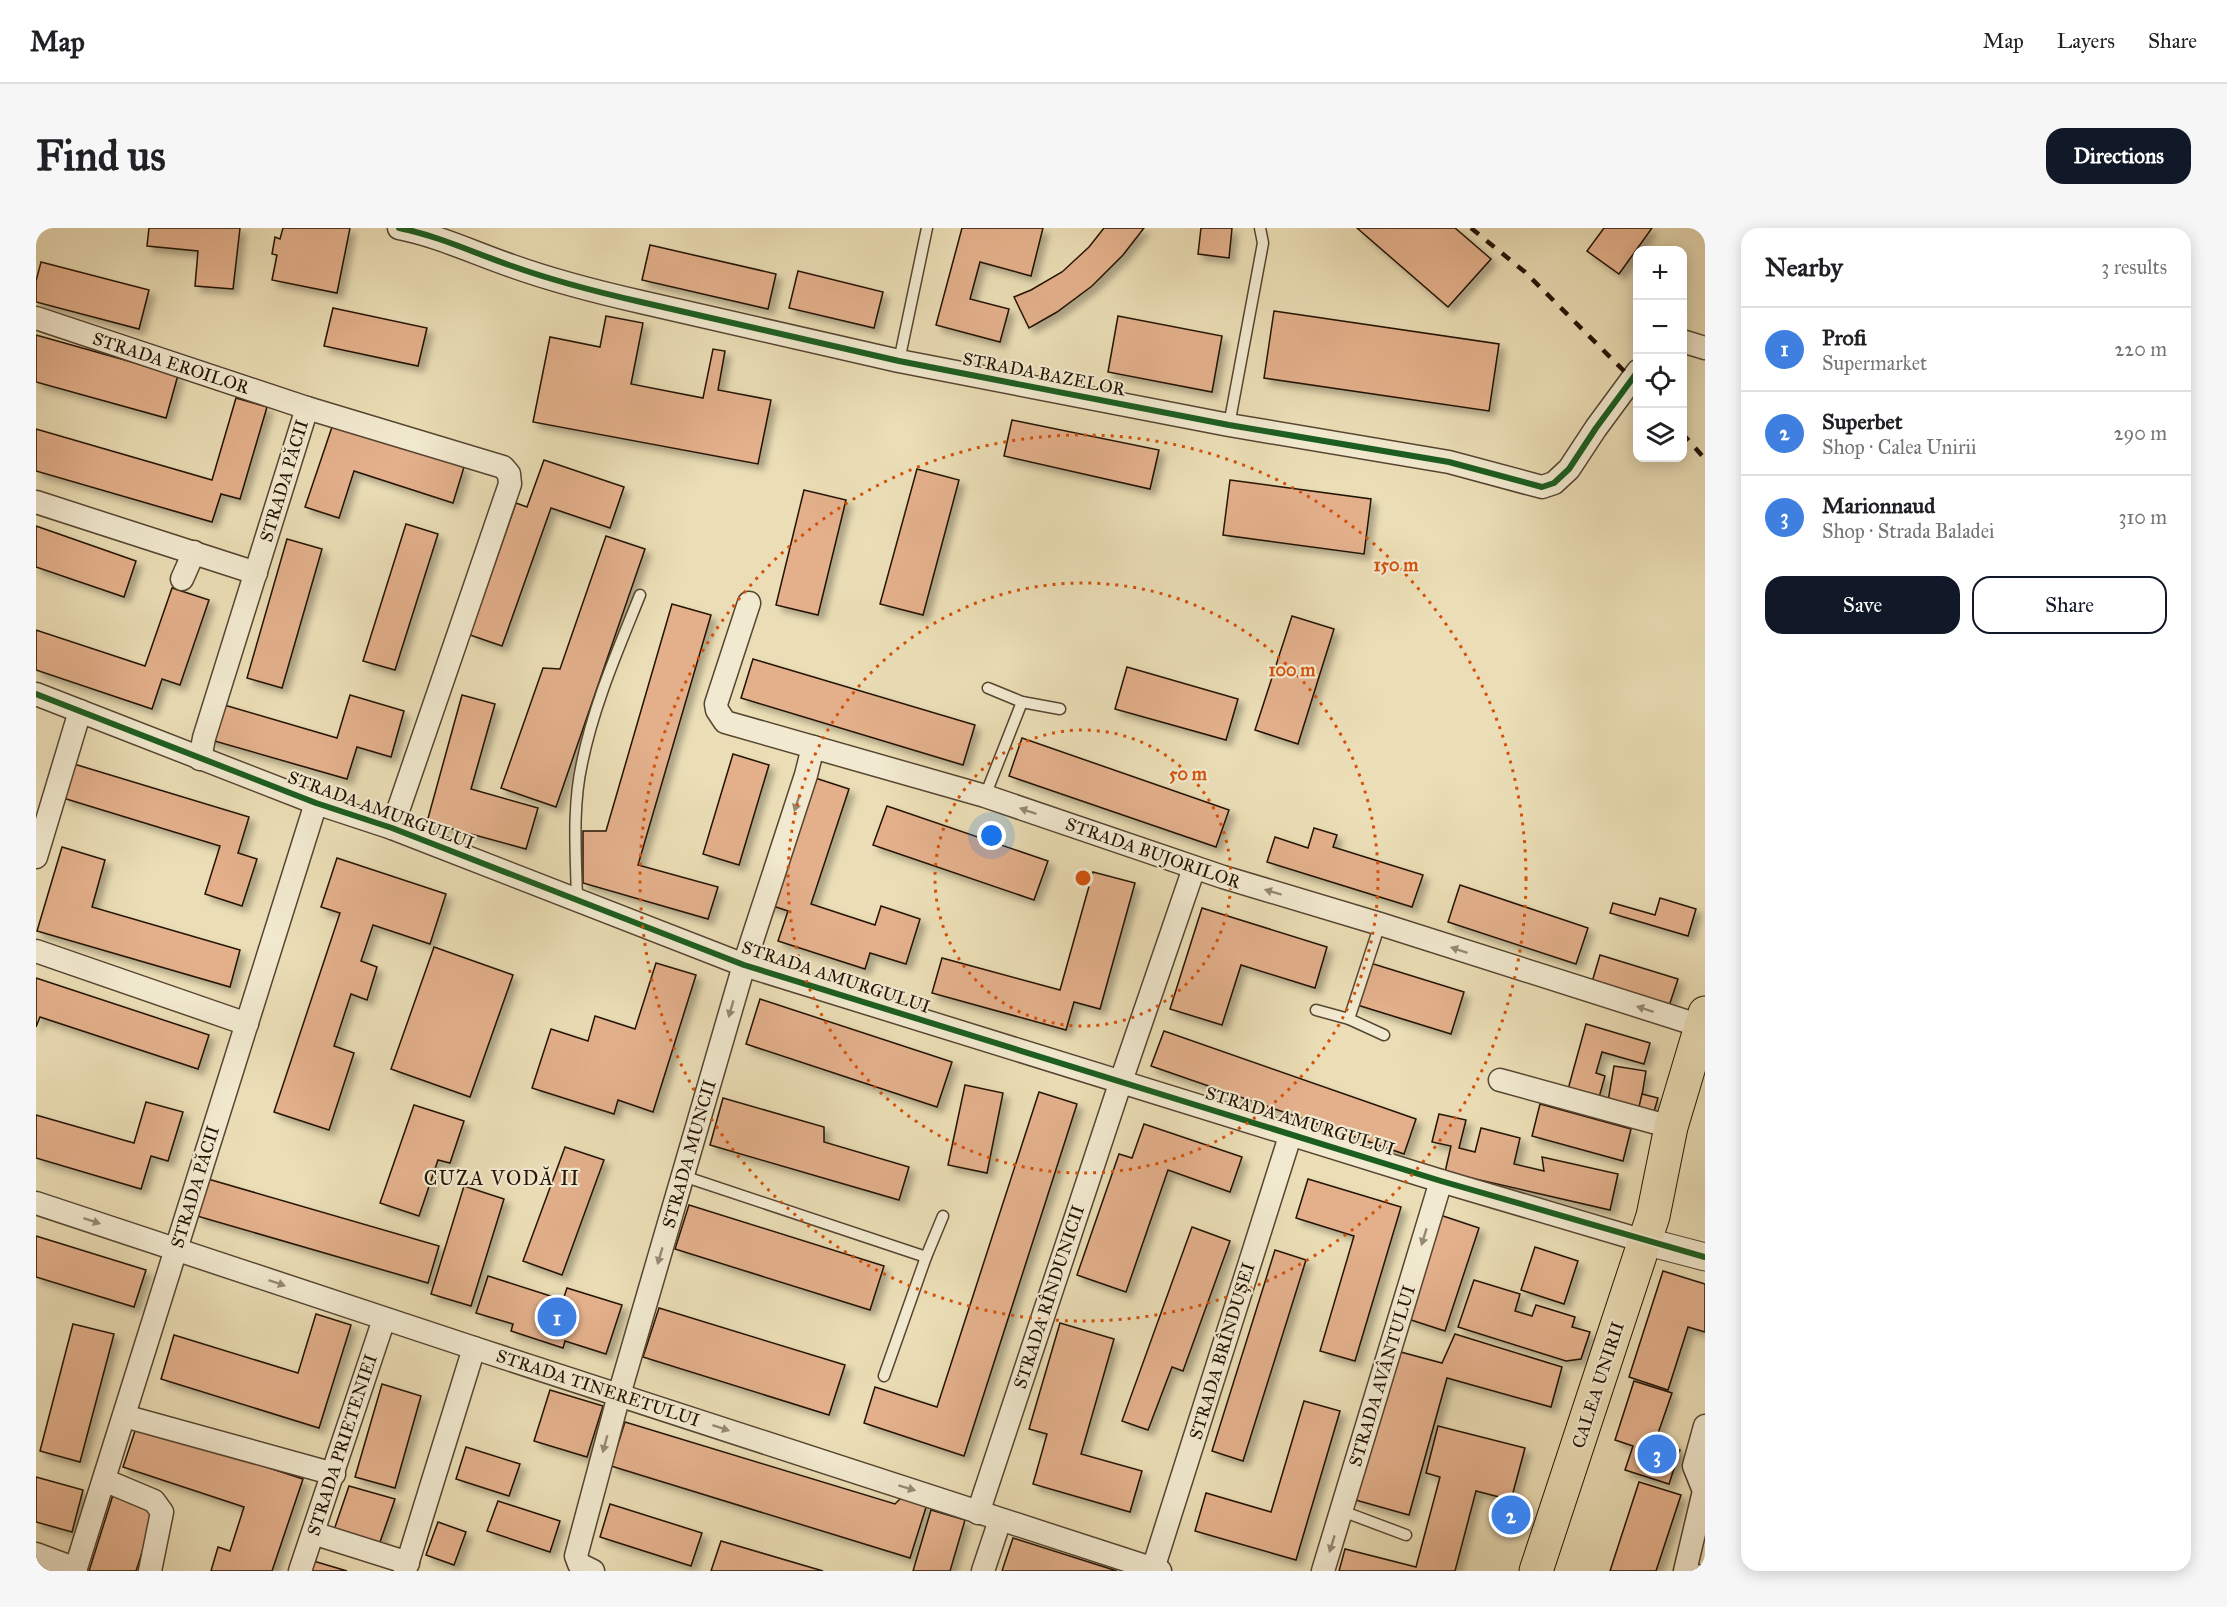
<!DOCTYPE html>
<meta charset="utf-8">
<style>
body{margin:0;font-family:"IM FELL Great Primer",serif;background:#f6f6f6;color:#202124}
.controls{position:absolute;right:18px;top:18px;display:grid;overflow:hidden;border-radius:12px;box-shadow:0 3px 15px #0003}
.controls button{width:54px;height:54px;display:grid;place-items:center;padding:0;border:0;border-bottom:2px solid #e0e0e0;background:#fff;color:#202124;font:30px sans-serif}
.you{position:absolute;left:956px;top:608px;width:21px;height:21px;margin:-15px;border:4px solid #fff;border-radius:50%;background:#1a73e8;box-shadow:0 0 0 9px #1a73e833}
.badge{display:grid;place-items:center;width:39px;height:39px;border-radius:50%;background:#111827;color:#fff;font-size:20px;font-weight:700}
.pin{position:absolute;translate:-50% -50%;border:3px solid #fff;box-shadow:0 2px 6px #0006}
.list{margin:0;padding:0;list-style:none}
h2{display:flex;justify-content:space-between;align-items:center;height:78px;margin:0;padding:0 24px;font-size:26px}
h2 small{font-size:20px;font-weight:400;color:#757577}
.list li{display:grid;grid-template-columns:39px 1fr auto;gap:18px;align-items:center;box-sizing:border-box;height:84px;padding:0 24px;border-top:2px solid #e0e0e0}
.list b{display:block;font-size:22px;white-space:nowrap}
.list p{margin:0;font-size:20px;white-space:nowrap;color:#757577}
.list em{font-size:20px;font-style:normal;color:#757577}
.actions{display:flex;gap:12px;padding:18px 24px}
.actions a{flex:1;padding:14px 0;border:2px solid #111827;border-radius:18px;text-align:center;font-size:21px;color:#111827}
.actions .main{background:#111827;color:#fff}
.icon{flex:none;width:33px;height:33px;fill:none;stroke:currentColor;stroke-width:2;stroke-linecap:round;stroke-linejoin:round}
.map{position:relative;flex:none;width:1669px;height:1343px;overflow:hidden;border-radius:18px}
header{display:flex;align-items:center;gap:36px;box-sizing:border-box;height:84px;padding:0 30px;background:#fff;border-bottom:2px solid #e0e0e0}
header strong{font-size:28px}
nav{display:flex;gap:33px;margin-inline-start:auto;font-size:21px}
.intro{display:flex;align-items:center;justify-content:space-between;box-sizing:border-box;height:144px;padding:0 36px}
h1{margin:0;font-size:42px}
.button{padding:15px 27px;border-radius:18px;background:#111827;color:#fff;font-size:21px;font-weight:700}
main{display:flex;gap:36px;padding:0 36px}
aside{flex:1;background:#fff;border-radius:18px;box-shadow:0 3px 15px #0003}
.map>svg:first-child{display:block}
.building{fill:#e3b08b;stroke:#241205;stroke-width:1.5;filter:url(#shadow)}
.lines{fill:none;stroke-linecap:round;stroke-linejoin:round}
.service-casing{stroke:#564531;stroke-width:13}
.minor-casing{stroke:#564531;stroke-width:25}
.tertiary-casing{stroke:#564531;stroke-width:29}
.primary-casing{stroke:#241205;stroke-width:35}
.service{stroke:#f2ead0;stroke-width:10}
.minor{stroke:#f2ead0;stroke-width:22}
.tertiary{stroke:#f2ead0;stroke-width:27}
.primary{stroke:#ebdeb6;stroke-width:33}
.rail{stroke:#241205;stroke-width:4.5;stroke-dasharray:10 10;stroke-linecap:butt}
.cycleway-casing{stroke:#f2ead0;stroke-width:10}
.cycleway{stroke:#1b5e20;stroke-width:6}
.oneway{fill:#958975}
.ring{fill:none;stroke:#d4520b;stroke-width:3;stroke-dasharray:3 6}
.labels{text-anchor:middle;stroke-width:4.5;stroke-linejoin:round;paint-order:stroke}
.street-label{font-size:18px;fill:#241205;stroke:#f2ead0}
.neighbourhood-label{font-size:20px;letter-spacing:1.5px;fill:#241205;stroke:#f2ead0}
.centre{fill:#d4520b;stroke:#f2ead0;stroke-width:3}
.ring-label{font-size:18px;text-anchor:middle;font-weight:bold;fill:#d4520b;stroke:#f2ead0;stroke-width:4.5;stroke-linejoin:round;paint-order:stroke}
</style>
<header>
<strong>Map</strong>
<nav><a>Map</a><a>Layers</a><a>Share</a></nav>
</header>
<div class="intro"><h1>Find us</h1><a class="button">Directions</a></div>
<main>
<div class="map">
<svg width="1669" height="1343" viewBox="0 0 1669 1343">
<defs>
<filter id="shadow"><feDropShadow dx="5.5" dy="5.5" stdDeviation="3" flood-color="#0004"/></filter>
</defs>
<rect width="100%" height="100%" fill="#ebdeb6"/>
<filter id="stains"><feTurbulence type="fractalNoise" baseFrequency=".00333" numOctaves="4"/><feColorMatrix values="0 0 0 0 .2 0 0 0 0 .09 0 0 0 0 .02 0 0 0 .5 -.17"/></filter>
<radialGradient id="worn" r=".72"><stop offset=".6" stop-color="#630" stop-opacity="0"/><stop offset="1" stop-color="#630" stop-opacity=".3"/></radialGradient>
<g class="building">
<polygon points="113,0 204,0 197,61 159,58 162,23 111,18"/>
<polygon points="247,0 314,0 301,65 236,52 241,27 236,26 239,9 244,11"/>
<polygon points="926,0 1007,0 995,48 944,34 934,71 973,81 964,114 900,97"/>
<polygon points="1068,0 1108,0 1087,27 1056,58 1021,84 993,100 978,69 995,62 1026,44 1053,19"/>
<polygon points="1165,0 1196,0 1193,30 1162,26"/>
<polygon points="1321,0 1419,0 1455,31 1412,79"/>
<polygon points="1568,0 1616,0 1583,46 1551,23"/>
<polygon points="614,17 740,46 732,81 606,52"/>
<polygon points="5,34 113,62 103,101 0,74 0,53"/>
<polygon points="762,43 847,64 838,100 753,80"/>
<polygon points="297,80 391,100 382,138 288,118"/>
<polygon points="1238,83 1463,116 1453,183 1228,150"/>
<polygon points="570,88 607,95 595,156 667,170 677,121 689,123 682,162 735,172 722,236 497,194 514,109 564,119"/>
<polygon points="1082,88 1186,108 1176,164 1072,144"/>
<polygon points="0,107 142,147 130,190 0,154"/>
<polygon points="200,170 231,179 204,271 185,266 176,294 0,243 0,201 176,252"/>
<polygon points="976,192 1123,222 1114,261 968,228"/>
<polygon points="297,196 428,239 417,275 318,243 303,290 269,279"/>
<polygon points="508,232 588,259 574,300 515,280 466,418 434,407 480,275 491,279"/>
<polygon points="881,241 923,252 887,387 844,376"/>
<polygon points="1194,252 1335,271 1328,326 1187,307"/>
<polygon points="768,262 810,272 782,387 740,377"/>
<polygon points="370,296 402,306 359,442 327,433"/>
<polygon points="0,298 100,333 88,369 0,339"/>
<polygon points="570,308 609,321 520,579 465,560 507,440 524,441"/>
<polygon points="251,311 286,321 246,460 211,450"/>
<polygon points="136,360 173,372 144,457 126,451 116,481 0,442 0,402 109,438"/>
<polygon points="636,376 675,387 602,637 682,659 672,691 547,655 547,603 570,603"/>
<polygon points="1256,388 1298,401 1262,516 1219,502"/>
<polygon points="717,431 939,497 927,537 705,470"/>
<polygon points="1091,439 1202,471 1190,512 1079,481"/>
<polygon points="314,467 368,483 355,529 321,519 311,551 168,510 178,474 301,510"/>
<polygon points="426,467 459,476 435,561 502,580 490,621 391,594"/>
<polygon points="986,510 1193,582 1180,619 973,548"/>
<polygon points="697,526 733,537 703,637 667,626"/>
<polygon points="38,536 213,589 202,625 221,631 206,678 169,666 184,618 27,570"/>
<polygon points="770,547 813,561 775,676 839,697 845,678 884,691 870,736 834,725 829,741 742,713 752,683 728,675"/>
<polygon points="851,578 1012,633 998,672 837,617"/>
<polygon points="1278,600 1301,607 1297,619 1387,647 1376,679 1231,634 1239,609 1272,620"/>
<polygon points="26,619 69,632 56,679 204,722 194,759 1,703"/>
<polygon points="301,630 410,666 394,716 337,697 325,733 341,739 331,772 315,766 298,818 318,825 293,902 238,884 304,685 285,679"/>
<polygon points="1057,644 1099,655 1064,781 1038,774 1030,802 896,765 906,730 1024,762"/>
<polygon points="1424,657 1552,700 1540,736 1412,694"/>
<polygon points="1624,670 1660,681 1652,708 1574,685 1577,675 1619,687"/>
<polygon points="1166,680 1291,719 1279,760 1205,737 1186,797 1134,781"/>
<polygon points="398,719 477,747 434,869 355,841"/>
<polygon points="1564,727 1642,751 1633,778 1556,754"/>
<polygon points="1331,734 1428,764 1415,806 1318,776"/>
<polygon points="620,735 660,747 617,884 582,872 578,886 496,860 515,801 552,813 559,788 599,801"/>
<polygon points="0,750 173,807 162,841 4,789 0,799"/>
<polygon points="724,771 916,834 901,879 710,816"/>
<polygon points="1550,796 1614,815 1608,836 1566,824 1560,845 1569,848 1562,873 1531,865"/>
<polygon points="1128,803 1380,891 1368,926 1115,838"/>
<polygon points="1578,838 1610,843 1604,879 1572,873"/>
<polygon points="929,857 967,865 951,945 912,937"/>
<polygon points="1003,864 1041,876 928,1228 828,1195 839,1159 901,1179"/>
<polygon points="1606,866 1622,870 1617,887 1602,883"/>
<polygon points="687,870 788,899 788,914 873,939 863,972 674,917"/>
<polygon points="110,874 147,884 132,933 115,928 105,961 0,930 0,887 98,915"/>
<polygon points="1504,876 1595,901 1587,933 1496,908"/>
<polygon points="378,877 428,893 414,935 402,932 383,988 344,975"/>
<polygon points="1403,886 1430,892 1423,920 1439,924 1445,900 1484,910 1478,936 1508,943 1506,929 1582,946 1574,982 1409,944 1415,918 1396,914"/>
<polygon points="1108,896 1206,929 1194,964 1132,942 1090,1064 1041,1047 1083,926 1096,930"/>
<polygon points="529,919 568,932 526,1047 487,1033"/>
<polygon points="172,951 403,1018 392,1055 161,988"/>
<polygon points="1272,951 1365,979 1319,1133 1284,1123 1318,1008 1260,990"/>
<polygon points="428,958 468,971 435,1078 395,1066"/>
<polygon points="653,977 848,1038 834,1082 639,1021"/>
<polygon points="1401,986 1443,1000 1409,1103 1369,1090"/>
<polygon points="1156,999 1194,1013 1147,1143 1136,1139 1112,1202 1086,1193"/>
<polygon points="0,1008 110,1042 98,1079 0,1049"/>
<polygon points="1499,1019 1542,1033 1528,1076 1485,1062"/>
<polygon points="1239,1022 1270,1032 1207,1233 1176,1223"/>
<polygon points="1627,1043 1669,1056 1669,1104 1652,1099 1632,1162 1593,1149"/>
<polygon points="452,1048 527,1072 531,1060 586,1077 570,1126 529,1113 527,1120 475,1103 477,1096 440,1085"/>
<polygon points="1438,1052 1484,1066 1479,1083 1496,1088 1500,1077 1539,1089 1536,1099 1554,1104 1545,1131 1530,1133 1422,1099"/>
<polygon points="623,1080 809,1137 793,1187 607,1129"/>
<polygon points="280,1086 315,1097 283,1200 125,1151 138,1107 262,1145"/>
<polygon points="1024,1095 1078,1111 1045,1226 1106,1243 1094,1284 997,1256 1011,1206 993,1201"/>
<polygon points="37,1096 78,1106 44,1234 4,1223"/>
<polygon points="1419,1106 1526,1139 1515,1179 1411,1150 1373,1287 1316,1271 1357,1122 1406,1135"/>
<polygon points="1598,1153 1636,1165 1619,1214 1644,1222 1633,1256 1589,1242 1597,1218 1579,1212"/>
<polygon points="346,1156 385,1168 359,1260 319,1249"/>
<polygon points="514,1162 567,1178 551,1229 498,1213"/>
<polygon points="1268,1173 1304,1183 1260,1332 1159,1303 1170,1265 1235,1284"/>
<polygon points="589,1194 859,1276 869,1266 892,1273 874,1330 575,1238"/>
<polygon points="101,1197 267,1251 236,1343 175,1343 182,1319 194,1323 208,1279 87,1239"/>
<polygon points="1402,1198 1489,1220 1475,1272 1440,1263 1419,1343 1303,1343 1309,1321 1380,1339 1404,1249 1390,1245"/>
<polygon points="430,1219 484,1236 473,1268 420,1251"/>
<polygon points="0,1249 47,1262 36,1304 0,1294"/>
<polygon points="1603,1254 1645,1267 1620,1343 1574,1343"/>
<polygon points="313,1258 359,1271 343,1317 298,1302"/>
<polygon points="77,1267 120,1281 100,1343 53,1343"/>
<polygon points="462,1273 524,1293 514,1324 451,1303"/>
<polygon points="574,1276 666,1305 655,1338 564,1309"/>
<polygon points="895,1282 929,1292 914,1343 877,1343"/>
<polygon points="402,1294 430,1304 418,1337 390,1327"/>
<polygon points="977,1310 1081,1343 966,1343"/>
<polygon points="685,1313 787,1343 675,1343"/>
<polygon points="274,1332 311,1343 271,1343"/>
</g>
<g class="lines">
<defs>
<g id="service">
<polyline points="863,133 891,0"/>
<polyline points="1193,197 1227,15 1224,0"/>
<polyline points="952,460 986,474 1024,481"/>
<polyline points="949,568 986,474"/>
<path d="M541,672c-1,-46 -5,-92 5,-137 12,-59 36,-113 58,-168"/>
<polyline points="1280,782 1313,791 1348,807"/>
<polyline points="1313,791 1344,696"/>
<polyline points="647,948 890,1029"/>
<polyline points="848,1148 890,1029 907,988"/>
<polyline points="1306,1283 1370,1307"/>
<polyline points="1650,1339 1665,1343"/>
</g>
<g id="minor">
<path d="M363,0c40,8 75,25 113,38 42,15 85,26 129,36l258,59 330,64 220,37 93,25 12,-4 15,-14 27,-41 42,-57"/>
<polyline points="0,90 271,180 467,239 473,246 474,256 356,600"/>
<polyline points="1646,113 1669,120"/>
<polyline points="0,274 220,345"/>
<polyline points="146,351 158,324"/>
<polyline points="713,375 680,476 681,482 689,494 949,568 1187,649 1344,696 1665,798"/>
<polyline points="0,466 280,575 356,600 708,737 1405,953 1608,1013"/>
<polyline points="164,531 168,510 271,180"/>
<polyline points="0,629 44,483"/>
<polyline points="0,723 211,796"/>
<polyline points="1464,852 1635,899"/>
<polyline points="0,975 438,1120 1124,1343"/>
<polyline points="88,1188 298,1246"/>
<polyline points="68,1252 118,1273 126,1284 114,1343"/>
<polyline points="942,1285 1085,853 1158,640"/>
<polyline points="277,1305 372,1335"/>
<polyline points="0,1326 40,1341"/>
<polyline points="1117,1341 1255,905"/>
<polyline points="39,1343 280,575"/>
<polyline points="264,1343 348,1091"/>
<polyline points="369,1343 438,1120"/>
<polyline points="557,1343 543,1336 540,1328 583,1167 708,737 770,547 777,519"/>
<polyline points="947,1343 964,1292"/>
<polyline points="1287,1343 1405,953"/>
<polyline points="1649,1343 1668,1263 1658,1238 1669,1198"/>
</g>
<polyline id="tertiary" points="1608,1013 1669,1029"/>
<polyline id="primary" points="1500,1343 1617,988 1635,899 1669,785"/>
</defs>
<use href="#service" class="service-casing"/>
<use href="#minor" class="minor-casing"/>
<use href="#tertiary" class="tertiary-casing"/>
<use href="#primary" class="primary-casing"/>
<use href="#service" class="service"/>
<use href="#minor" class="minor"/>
<use href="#tertiary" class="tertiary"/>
<use href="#primary" class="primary"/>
<g class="rail">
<polyline points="1435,0 1489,44 1602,157"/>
<polyline points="1646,205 1669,231"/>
</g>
<defs>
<g id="cycleway">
<path d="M363,0c40,8 75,25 113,38 42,15 85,26 129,36l258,59 330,64 220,37 93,25 12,-4 15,-14 27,-41 42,-57"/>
<polyline points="0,466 280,575 356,600 708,737 1405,953 1669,1029"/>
</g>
</defs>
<use href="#cycleway" class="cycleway-casing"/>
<use href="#cycleway" class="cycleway"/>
</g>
<defs><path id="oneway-solid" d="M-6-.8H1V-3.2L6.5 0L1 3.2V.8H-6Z" transform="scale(1.5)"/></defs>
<g class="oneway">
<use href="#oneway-solid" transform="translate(761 575) rotate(108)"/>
<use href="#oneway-solid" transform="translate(992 583) rotate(-161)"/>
<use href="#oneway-solid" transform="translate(1237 664) rotate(-163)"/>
<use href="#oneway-solid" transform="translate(1423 722) rotate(-162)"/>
<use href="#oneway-solid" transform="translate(695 781) rotate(106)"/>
<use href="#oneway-solid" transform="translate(1609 781) rotate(-162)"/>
<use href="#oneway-solid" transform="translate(56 993) rotate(18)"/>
<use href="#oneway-solid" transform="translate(1388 1009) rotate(107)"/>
<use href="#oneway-solid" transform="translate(624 1028) rotate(106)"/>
<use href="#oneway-solid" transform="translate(241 1055) rotate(19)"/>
<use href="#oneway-solid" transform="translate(685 1200) rotate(18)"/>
<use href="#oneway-solid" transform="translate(569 1216) rotate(105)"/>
<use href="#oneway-solid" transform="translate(871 1260) rotate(17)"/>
<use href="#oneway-solid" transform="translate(1296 1316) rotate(107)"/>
</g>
<g class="ring">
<circle cx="1047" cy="650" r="148"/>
<circle cx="1047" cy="650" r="295"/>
<circle cx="1047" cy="650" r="443"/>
</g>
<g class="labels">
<g class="street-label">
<text transform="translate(135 135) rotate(18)" y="6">STRADA EROILOR</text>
<text transform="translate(1008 146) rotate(11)" y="6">STRADA BAZELOR</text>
<text transform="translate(248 253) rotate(-73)" y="6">STRADA PĂCII</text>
<text transform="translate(345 582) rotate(20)" y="6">STRADA AMURGULUI</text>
<text transform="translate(1117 625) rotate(19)" y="6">STRADA BUJORILOR</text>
<text transform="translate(800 749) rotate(18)" y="6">STRADA AMURGULUI</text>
<text transform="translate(1264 893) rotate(17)" y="6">STRADA AMURGULUI</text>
<text transform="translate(653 926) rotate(-74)" y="6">STRADA MUNCII</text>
<text transform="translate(159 959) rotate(-73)" y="6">STRADA PĂCII</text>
<text transform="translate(1013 1069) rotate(-72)" y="6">STRADA RÎNDUNICII</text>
<text transform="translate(1186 1123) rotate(-73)" y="6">STRADA BRÎNDUȘEI</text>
<text transform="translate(1346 1148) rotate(-73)" y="6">STRADA AVÂNTULUI</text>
<text transform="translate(1562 1157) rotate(-72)" y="6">CALEA UNIRII</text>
<text transform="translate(562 1160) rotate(18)" y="6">STRADA TINERETULUI</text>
<text transform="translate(306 1217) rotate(-72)" y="6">STRADA PRIETENIEI</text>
</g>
<g class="neighbourhood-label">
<text x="466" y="957">CUZA VODĂ II</text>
</g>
</g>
<circle cx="1047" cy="650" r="9" class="centre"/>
<g class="ring-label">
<text x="1360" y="343">150 m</text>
<text x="1256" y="448">100 m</text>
<text x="1152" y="552">50 m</text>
</g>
<rect width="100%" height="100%" filter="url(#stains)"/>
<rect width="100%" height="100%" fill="url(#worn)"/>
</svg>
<div class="controls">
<button>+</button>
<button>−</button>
<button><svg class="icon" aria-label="locate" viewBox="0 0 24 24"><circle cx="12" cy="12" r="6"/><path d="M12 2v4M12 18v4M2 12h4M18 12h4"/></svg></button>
<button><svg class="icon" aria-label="layers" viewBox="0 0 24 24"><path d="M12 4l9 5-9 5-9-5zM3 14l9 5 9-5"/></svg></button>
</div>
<div class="you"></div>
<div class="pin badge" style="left:521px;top:1089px;background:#3f7fe0">1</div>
<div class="pin badge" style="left:1475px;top:1287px;background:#3f7fe0">2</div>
<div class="pin badge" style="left:1621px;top:1226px;background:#3f7fe0">3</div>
</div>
<aside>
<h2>Nearby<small>3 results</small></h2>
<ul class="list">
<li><span class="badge" style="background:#3f7fe0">1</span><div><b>Profi</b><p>Supermarket</p></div><em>220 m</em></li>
<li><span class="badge" style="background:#3f7fe0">2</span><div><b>Superbet</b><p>Shop · Calea Unirii</p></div><em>290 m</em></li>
<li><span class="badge" style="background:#3f7fe0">3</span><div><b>Marionnaud</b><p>Shop · Strada Baladei</p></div><em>310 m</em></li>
</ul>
<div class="actions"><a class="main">Save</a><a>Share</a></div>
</aside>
</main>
